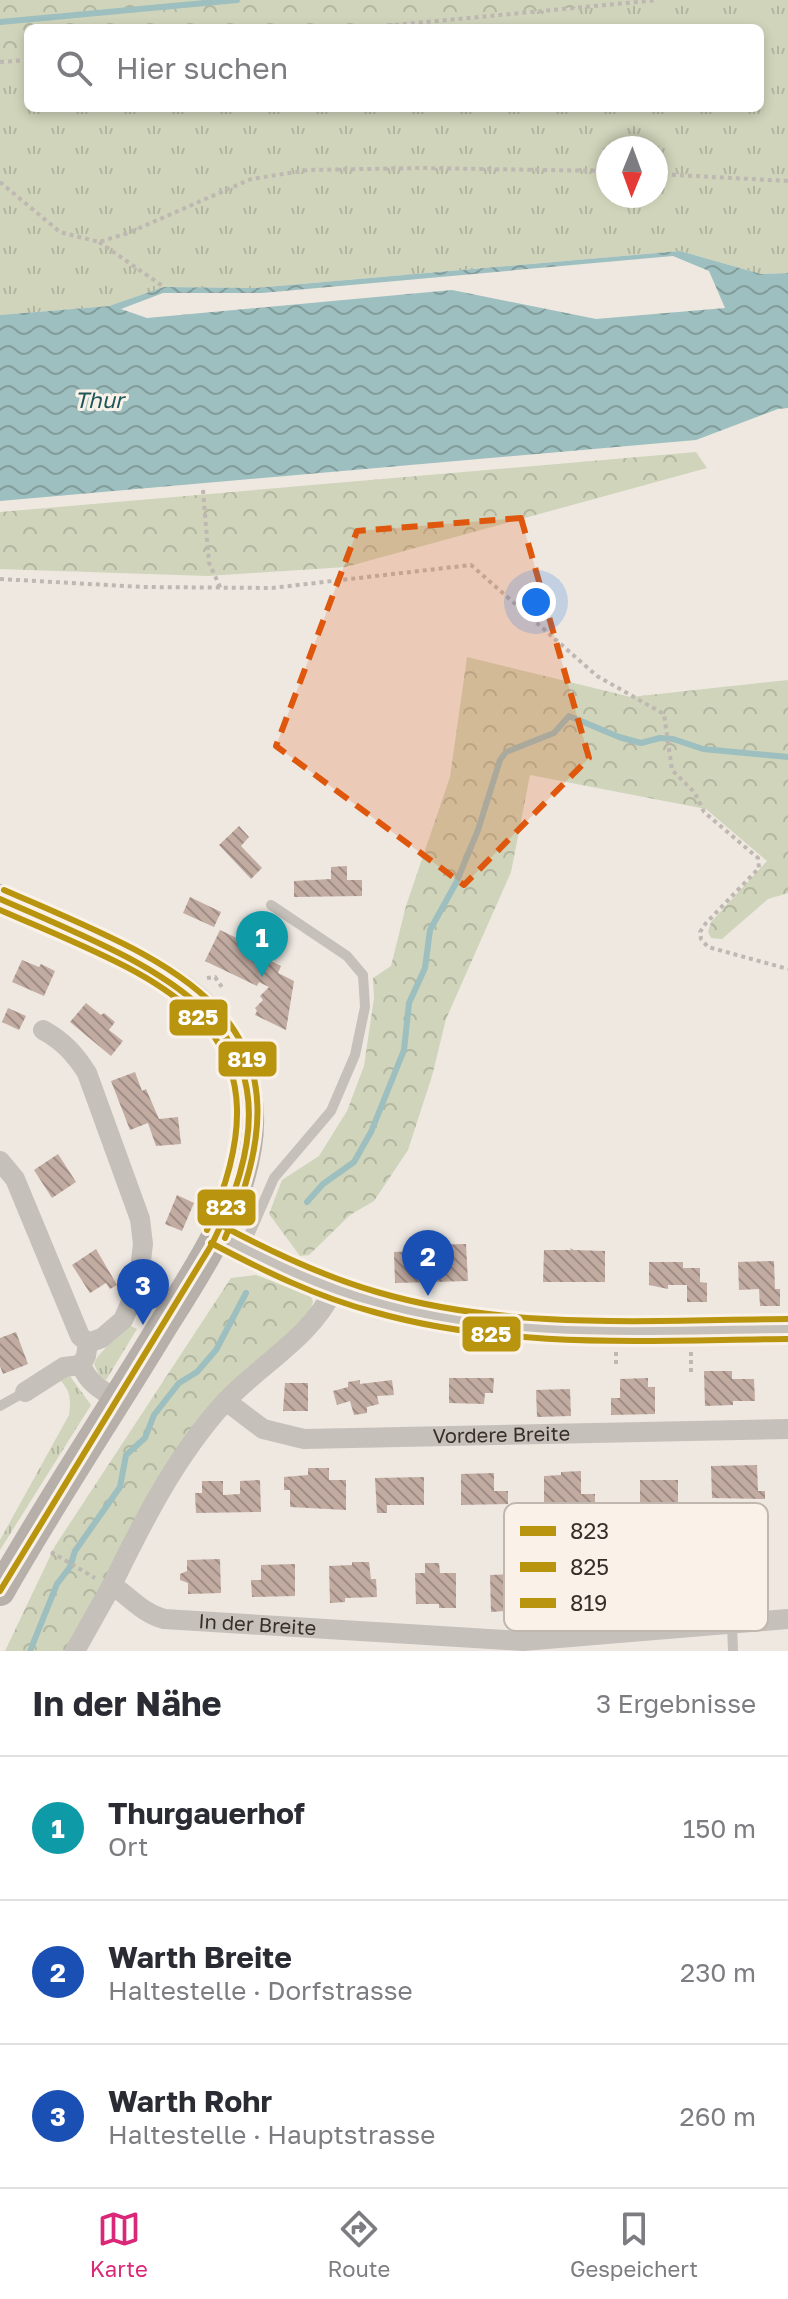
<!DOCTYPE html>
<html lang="de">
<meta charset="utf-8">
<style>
body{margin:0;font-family:"Golos Text",sans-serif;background:#f2f2f3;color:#2b2b33}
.compass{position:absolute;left:596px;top:136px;width:72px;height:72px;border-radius:50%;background:#fff;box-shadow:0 4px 12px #0003;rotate:181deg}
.you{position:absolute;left:536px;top:602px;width:28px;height:28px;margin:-20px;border:6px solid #fff;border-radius:50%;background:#1a73e8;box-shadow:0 0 0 12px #1a73e833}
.badge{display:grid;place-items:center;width:52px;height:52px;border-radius:50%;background:#db2777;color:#fff;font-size:26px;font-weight:700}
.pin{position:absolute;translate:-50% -66px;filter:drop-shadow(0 2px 4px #0008)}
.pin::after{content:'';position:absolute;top:42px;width:28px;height:24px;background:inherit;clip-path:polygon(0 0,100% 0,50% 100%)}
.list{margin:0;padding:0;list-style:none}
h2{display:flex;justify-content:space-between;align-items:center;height:104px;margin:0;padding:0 32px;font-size:34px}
h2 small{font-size:26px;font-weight:400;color:#7c7c81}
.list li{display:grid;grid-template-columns:52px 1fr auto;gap:24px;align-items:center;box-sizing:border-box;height:144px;padding:0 32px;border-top:2px solid #e1e1e2}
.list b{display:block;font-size:30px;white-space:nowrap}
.list p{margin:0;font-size:26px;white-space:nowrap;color:#7c7c81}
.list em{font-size:26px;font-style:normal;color:#7c7c81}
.icon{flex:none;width:44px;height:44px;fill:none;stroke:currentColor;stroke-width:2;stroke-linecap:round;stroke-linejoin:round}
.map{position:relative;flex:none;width:788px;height:1651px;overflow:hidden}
.search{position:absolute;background:#fff;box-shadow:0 4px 12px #0003;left:24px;right:24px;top:24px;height:88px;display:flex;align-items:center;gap:20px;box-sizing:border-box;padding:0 28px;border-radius:12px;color:#7c7c81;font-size:30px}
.sheet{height:536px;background:#fff}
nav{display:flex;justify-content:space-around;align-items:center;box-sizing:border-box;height:112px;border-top:2px solid #e1e1e2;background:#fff;font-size:22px;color:#7c7c81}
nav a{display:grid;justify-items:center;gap:4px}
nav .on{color:#db2777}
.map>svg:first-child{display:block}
.grass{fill:url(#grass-tufts);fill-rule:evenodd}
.forest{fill:url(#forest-crowns)}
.water{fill:url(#water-waves);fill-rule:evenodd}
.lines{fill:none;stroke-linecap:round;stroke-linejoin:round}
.stream{stroke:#9dbfbf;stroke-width:6}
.building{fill:url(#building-back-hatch)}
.path{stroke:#bfb8b2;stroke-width:4;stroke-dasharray:4 4;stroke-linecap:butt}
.service{stroke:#c6c0ba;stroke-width:10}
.minor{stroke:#c6c0ba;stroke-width:20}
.tertiary{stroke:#c6c0ba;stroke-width:26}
.secondary{stroke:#b7b0aa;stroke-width:30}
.bus-1-casing{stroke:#faf2e8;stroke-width:12}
.bus-2-casing{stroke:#faf2e8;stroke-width:12}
.bus-3-casing{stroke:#faf2e8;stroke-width:12}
.bus-1{stroke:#b9940e;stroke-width:6}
.bus-2{stroke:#b9940e;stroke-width:6}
.bus-3{stroke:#b9940e;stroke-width:6}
.marked{fill:#df570d;fill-opacity:0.2;stroke:#df570d;stroke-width:6;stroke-dasharray:16 10;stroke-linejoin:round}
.labels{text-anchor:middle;stroke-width:6;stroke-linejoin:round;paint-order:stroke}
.street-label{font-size:20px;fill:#382d28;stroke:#faf2e8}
.water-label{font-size:22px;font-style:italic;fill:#1c565b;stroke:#faf2e8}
.key{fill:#faf2e8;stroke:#c0b7ae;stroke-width:2}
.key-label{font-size:22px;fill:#382d28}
.line-badge{stroke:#faf2e8;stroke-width:3}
.badge-label{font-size:22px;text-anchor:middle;font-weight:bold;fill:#fff}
</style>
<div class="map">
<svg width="788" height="1651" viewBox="0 0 788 1651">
<defs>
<pattern id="grass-tufts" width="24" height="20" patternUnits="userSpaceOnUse" patternTransform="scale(2)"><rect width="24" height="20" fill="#cfd4ba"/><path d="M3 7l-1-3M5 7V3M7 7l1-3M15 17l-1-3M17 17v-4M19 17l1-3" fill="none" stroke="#b2b6a0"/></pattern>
<pattern id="forest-crowns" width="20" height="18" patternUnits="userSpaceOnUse" patternTransform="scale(2)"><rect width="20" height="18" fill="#cfd4ba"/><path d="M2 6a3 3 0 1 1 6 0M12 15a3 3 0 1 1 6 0" fill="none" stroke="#b2b6a0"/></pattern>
<pattern id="water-waves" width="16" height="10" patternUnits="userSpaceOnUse" patternTransform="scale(2)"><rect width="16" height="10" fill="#9dbfbf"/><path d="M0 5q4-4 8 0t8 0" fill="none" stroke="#819c9b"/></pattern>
<pattern id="building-back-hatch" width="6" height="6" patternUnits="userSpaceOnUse" patternTransform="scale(2)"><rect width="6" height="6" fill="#c2aca2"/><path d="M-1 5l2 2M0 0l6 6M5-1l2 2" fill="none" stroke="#9f8c84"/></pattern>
</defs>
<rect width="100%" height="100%" fill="#eee8e1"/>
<g class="grass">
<path d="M658,0h130v273l-27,1 -81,-23 -425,37 -90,-1 -56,19 -109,9v-253l28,-2v48h732v-80h-397zM608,148h48v48h-48z"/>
<path d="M131,1326l6,3 -31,51 -6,-3 -6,-13c4,-13 26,-27 37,-38z"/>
<path d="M67,1372l24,33 -91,145v-10l69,-125c2,-16 2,-23 -9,-35z"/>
</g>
<g class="forest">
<polygon points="0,0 658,0 363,28 28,28 28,60 0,62"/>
<polygon points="696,452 707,468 346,567 208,576 0,569 0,512"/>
<polygon points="467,657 631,697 788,680 788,893 768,899 722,939 711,938 708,932 711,922 767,861 706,809 530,775 511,872 446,1019 432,1076 408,1150 374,1201 350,1215 309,1255 300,1256 269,1214 282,1180 319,1156 347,1111 364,1066 374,998 373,978 391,966 406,906 450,777"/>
<polygon points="256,1275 311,1296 313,1302 309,1313 223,1397 66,1651 5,1651 55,1546 231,1278"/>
</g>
<path class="water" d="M680,251l81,23 27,-1v135l-10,1 -82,31 -696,61v-186l109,-9 55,-19 91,1zM673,256l36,15 16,37 -129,11 -144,-29 -305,28 -26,-9 42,-16h99z"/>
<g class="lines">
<g class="stream">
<polyline points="0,22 237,0"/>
<polyline points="307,1202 323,1184 354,1162 371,1132 404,1050 409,1003 425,968 430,930 456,883 478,830 500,760 506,752 554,733 569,716 619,737 641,743 660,738 673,739 703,749 788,757"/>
<polyline points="30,1651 57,1584 70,1567 75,1551 120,1487 126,1455 145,1438 154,1415 179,1383 197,1372 216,1350 246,1293"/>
</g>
</g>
<g class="building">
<polygon points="239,826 249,837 241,846 262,868 251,879 219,845"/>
<polygon points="347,866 347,880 362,880 362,896 294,897 294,881 331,879 331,867"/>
<polygon points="190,897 221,912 214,927 183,913"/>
<polygon points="220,930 272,955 269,960 281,966 278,973 294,981 286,1030 255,1015 257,1011 255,1008 263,1000 260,996 269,987 259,982 257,986 205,961"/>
<polygon points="22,960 39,967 41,964 55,971 44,996 12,982"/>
<polygon points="86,1003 101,1015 104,1013 115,1022 109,1030 123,1041 111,1056 70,1022"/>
<polygon points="8,1008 26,1016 19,1030 2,1022"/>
<polygon points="135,1072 142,1091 146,1089 159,1119 178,1117 181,1144 156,1146 148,1123 130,1130 111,1081"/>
<polygon points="58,1154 76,1182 52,1198 34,1170"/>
<polygon points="177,1195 194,1203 182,1231 165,1224"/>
<polygon points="466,1244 468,1281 395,1283 394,1252 420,1251 420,1245"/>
<polygon points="570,1248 574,1250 605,1251 605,1282 543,1282 544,1250 571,1250"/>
<polygon points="96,1249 117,1285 110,1289 106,1283 90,1293 72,1265"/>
<polygon points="774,1261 775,1289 780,1289 780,1306 760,1306 759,1289 739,1290 738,1262"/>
<polygon points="649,1262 683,1262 683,1268 700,1268 700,1282 707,1283 707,1302 687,1302 687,1285 668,1285 668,1289 649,1285"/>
<polygon points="16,1332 28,1364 3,1374 0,1366 0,1338"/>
<polygon points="704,1371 732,1371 732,1379 754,1379 755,1401 733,1401 733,1405 705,1406"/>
<polygon points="449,1378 494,1378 493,1393 485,1393 484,1404 449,1403"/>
<polygon points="648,1378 648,1387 655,1387 655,1414 611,1415 611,1398 620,1398 620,1379"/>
<polygon points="360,1380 360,1384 392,1380 394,1395 377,1396 379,1404 367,1407 367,1413 354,1415 350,1401 337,1405 333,1391 348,1387 348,1382"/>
<polygon points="285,1383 308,1383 308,1411 283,1411"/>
<polygon points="570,1389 571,1416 537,1417 536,1390"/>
<polygon points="757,1465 758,1491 765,1491 765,1499 712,1498 711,1466"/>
<polygon points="308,1468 329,1468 329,1480 346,1480 346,1510 290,1507 290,1490 284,1490 284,1477 308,1475"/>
<polygon points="581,1471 581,1494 595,1494 595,1508 580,1508 581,1503 571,1503 571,1508 561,1508 561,1503 544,1504 544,1476 561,1475 561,1472"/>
<polygon points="494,1473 494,1491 508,1491 508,1504 461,1505 461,1474"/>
<polygon points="424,1477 424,1505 387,1505 387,1513 377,1513 375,1478"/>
<polygon points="260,1480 261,1512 196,1513 195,1493 202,1493 202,1481 223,1481 223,1495 240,1494 240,1481"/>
<rect x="640" y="1480" width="38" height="27"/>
<polygon points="220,1559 221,1593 188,1594 188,1583 180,1580 180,1574 187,1571 187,1560"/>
<polygon points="352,1562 369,1562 371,1579 376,1579 377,1597 345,1598 345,1602 330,1603 329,1566 352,1565"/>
<polygon points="425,1563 439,1563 440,1573 456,1573 456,1608 439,1608 439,1604 416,1604 415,1573 425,1573"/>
<polygon points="295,1564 295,1596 252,1597 251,1580 261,1580 261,1565"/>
<polygon points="521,1574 521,1581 528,1580 528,1604 504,1604 504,1611 491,1612 490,1575"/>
</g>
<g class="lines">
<g class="path">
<polyline points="363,28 658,0"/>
<polyline points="0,62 28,60"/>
<polyline points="656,174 788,181"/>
<polyline points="0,182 60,232 99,242 128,233 251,179 308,170 422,168 608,171"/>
<polyline points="99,242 164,287"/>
<polyline points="203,490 209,563 221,589"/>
<polyline points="0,579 143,587 272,588 471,565 597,676 664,714 672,770 695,793 704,812 758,858 759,868 706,923 700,932 701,939 708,947 788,969"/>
<polyline points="207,978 215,977 224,990"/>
<polyline points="616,1352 616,1367"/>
<polyline points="691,1352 691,1372"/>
<polyline points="51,1552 95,1578"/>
</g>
<g class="service">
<polyline points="244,1247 274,1178 331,1111 355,1055 365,1007 363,975 347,956 271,905"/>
<polyline points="0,1406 25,1392"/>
<polyline points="732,1624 733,1651"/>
</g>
<g class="minor">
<path d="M43,1030c20,11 32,24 44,43l53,146 3,25 -5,42 -15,34 -21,18 -14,5"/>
<path d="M0,1161l15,18 65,157 8,7 -2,13 -5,9c8,19 20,25 37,35"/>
<path id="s1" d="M334,1289c-23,49 -74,75 -110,114 -48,53 -81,118 -112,182 18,12 30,28 52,34l359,22 265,-22"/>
<polyline points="25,1392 64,1367 81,1365"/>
<path id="s2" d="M226,1401l37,28 41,10 484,-10"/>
<polyline points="75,1651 112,1585"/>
</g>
<path class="tertiary" d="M216,1234c59,32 119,60 185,75 126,29 259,20 387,20"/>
<path class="secondary" d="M0,899c61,28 155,62 203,108 37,36 52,90 44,140 -10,67 -53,129 -88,185 -53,87 -109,171 -159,259"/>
<defs>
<path id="bus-1" d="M0,899c170,75 321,125 212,345l-212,347"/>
<g id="bus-2">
<path d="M0,910c162,71 300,111 207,320"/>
<path d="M211,1243c53,28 106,54 163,69 134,38 277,28 414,27"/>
</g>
<g id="bus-3">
<path d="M4,890c174,76 321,125 221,348"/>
<path d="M221,1225c50,27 101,51 156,67 132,39 275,28 411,27"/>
</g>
</defs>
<use href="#bus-1" class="bus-1-casing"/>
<use href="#bus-2" class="bus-2-casing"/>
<use href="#bus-3" class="bus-3-casing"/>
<use href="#bus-1" class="bus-1"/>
<use href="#bus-2" class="bus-2"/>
<use href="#bus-3" class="bus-3"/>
</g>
<path class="marked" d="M521,518l68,240 -125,127 -188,-139 81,-215z"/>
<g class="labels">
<g class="street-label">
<text dy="7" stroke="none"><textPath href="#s2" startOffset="286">Vordere Breite</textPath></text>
<text dy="7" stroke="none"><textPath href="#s1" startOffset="530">In der Breite</textPath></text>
</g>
<g class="water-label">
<text x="99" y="408">Thur</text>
</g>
</g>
<rect x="504" y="1503" width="264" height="128" rx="12" class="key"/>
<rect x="520" y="1526" width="36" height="10" fill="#b9940e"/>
<rect x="520" y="1562" width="36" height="10" fill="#b9940e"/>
<rect x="520" y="1598" width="36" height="10" fill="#b9940e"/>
<g class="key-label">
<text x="570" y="1539">823</text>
<text x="570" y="1575">825</text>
<text x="570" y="1611">819</text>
</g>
<g class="line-badge">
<rect x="168" y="998" width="61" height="39" rx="8" fill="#b9940e"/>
<rect x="217" y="1040" width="61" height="38" rx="8" fill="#b9940e"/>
<rect x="196" y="1188" width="61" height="39" rx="8" fill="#b9940e"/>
<rect x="461" y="1315" width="61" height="38" rx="8" fill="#b9940e"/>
</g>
<g class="badge-label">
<text x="198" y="1025">825</text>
<text x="247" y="1067">819</text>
<text x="226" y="1215">823</text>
<text x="491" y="1342">825</text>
</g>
</svg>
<svg class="compass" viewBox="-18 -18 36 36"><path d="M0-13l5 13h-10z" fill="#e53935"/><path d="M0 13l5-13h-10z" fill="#7c7c81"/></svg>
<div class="you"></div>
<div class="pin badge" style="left:262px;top:977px;background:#0f9aa8">1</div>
<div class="pin badge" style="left:428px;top:1296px;background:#1a4fb4">2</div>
<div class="pin badge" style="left:143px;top:1325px;background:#1a4fb4">3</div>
<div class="search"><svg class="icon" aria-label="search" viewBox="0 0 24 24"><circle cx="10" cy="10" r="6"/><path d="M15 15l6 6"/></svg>Hier suchen</div>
</div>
<section class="sheet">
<h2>In der Nähe<small>3 Ergebnisse</small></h2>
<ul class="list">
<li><span class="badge" style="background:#0f9aa8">1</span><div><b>Thurgauerhof</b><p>Ort</p></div><em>150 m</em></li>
<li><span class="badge" style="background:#1a4fb4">2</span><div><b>Warth Breite</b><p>Haltestelle · Dorfstrasse</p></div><em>230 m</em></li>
<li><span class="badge" style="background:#1a4fb4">3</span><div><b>Warth Rohr</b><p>Haltestelle · Hauptstrasse</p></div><em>260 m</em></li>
</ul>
</section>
<nav>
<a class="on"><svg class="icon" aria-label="map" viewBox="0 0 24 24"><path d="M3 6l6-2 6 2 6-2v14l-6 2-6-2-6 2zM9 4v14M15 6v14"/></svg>Karte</a>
<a><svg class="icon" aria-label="directions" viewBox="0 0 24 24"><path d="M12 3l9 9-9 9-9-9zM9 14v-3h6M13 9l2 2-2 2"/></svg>Route</a>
<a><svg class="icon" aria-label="saved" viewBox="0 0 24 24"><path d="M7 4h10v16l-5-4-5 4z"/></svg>Gespeichert</a>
</nav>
